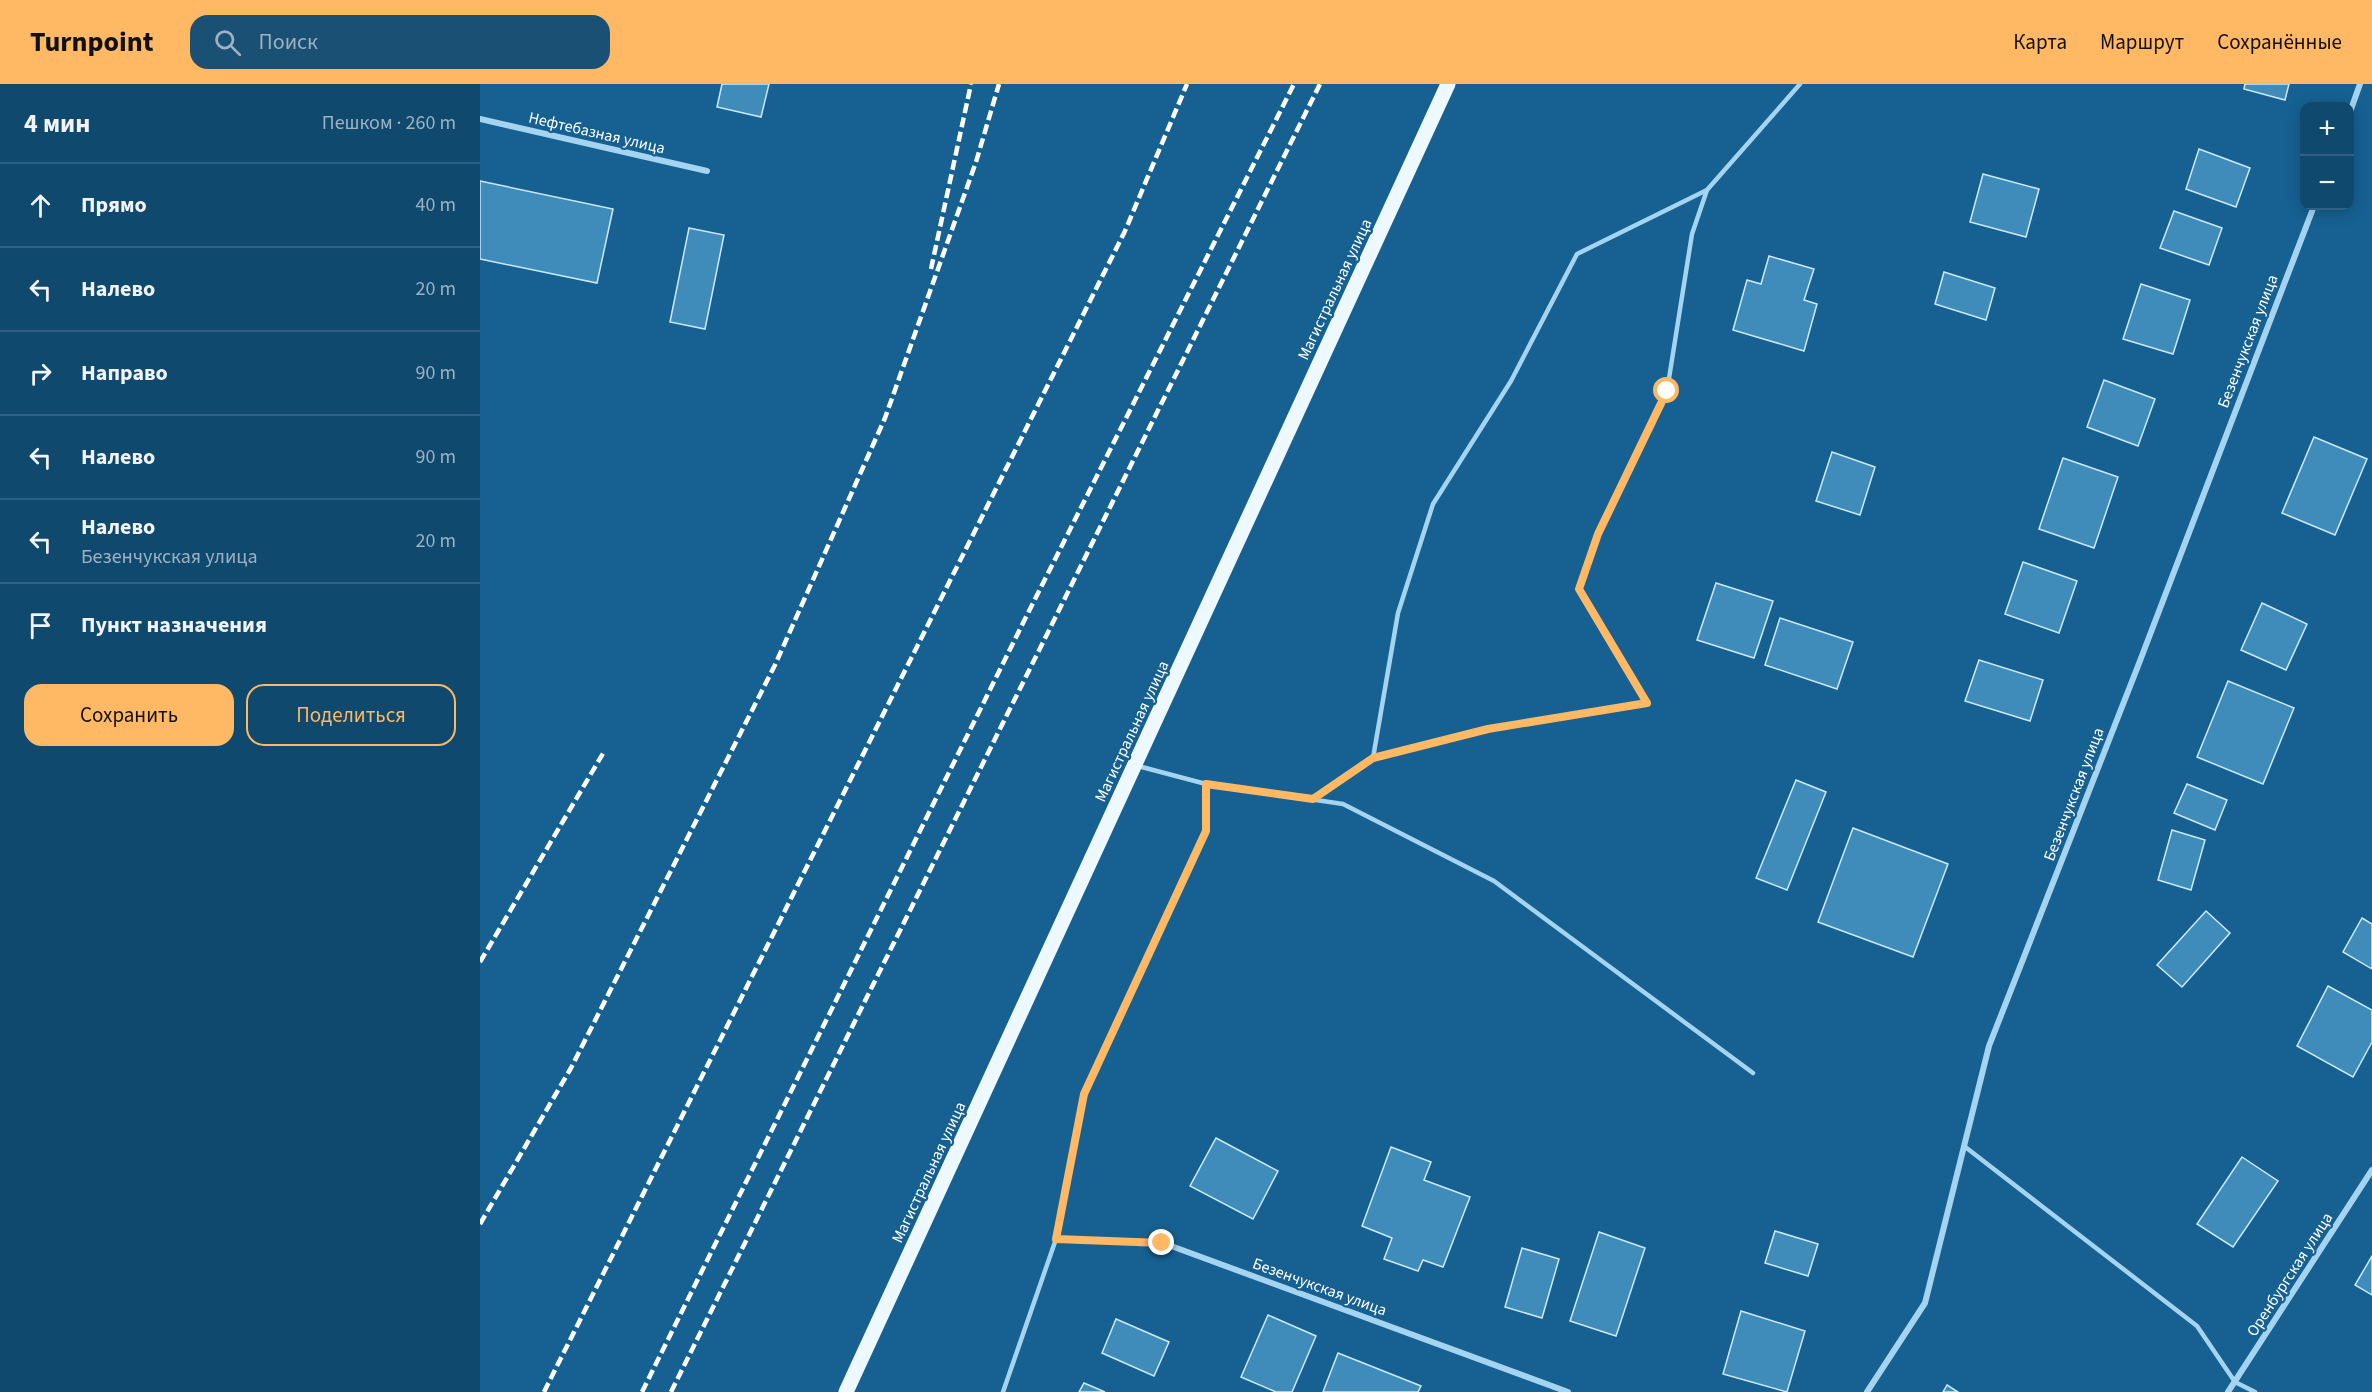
<!DOCTYPE html>
<html lang="ru">
<meta charset="utf-8">
<style>
body{margin:0;font-family:"Source Sans 3",sans-serif;background:#195073;color:#f1f3f6}
.controls{position:absolute;right:18px;top:18px;display:grid;overflow:hidden;border-radius:12px;box-shadow:0 3px 15px #0003}
.controls button{width:54px;height:54px;display:grid;place-items:center;padding:0;border:0;border-bottom:2px solid #306181;background:#10496e;color:#f1f3f6;font:30px sans-serif}
.stop{position:absolute;width:18px;height:18px;margin:-14px;border:4px solid #ffb864;border-radius:50%;background:#fff}
.stop.end{background:#ffb864;border-color:#fff;box-shadow:0 2px 6px #0008}
.list{margin:0;padding:0;list-style:none}
h2{display:flex;justify-content:space-between;align-items:center;height:78px;margin:0;padding:0 24px;font-size:26px}
h2 small{font-size:20px;font-weight:400;color:#9cb2c2}
.list li{display:grid;grid-template-columns:39px 1fr auto;gap:18px;align-items:center;box-sizing:border-box;height:84px;padding:0 24px;border-top:2px solid #306181}
.list b{display:block;font-size:22px;white-space:nowrap}
.list p{margin:0;font-size:20px;white-space:nowrap;color:#9cb2c2}
.list em{font-size:20px;font-style:normal;color:#9cb2c2}
.actions{display:flex;gap:12px;padding:18px 24px}
.actions a{flex:1;padding:14px 0;border:2px solid #ffb864;border-radius:18px;text-align:center;font-size:21px;color:#ffb864}
.actions .main{background:#ffb864;color:#111}
.icon{flex:none;width:33px;height:33px;fill:none;stroke:currentColor;stroke-width:2;stroke-linecap:round;stroke-linejoin:round}
.map{position:relative;flex:none;width:1892px;height:1308px;overflow:hidden}
header{display:flex;align-items:center;gap:36px;box-sizing:border-box;height:84px;padding:0 30px;background:#ffb864;color:#111}
header strong{font-size:28px}
nav{display:flex;gap:33px;margin-inline-start:auto;font-size:21px}
.search{width:420px;height:54px;background:#195073;display:flex;align-items:center;gap:15px;box-sizing:border-box;padding:0 21px;border-radius:18px;color:#9cb2c2;font-size:22px}
main{display:flex}
aside{flex:1;background:#10496e}
.map>svg:first-child{display:block}
.building{fill:#3f8bba;stroke:#cce9fc;stroke-width:1.5}
.lines{fill:none;stroke-linecap:round;stroke-linejoin:round}
.service{stroke:#a5d4f0;stroke-width:4.5}
.minor{stroke:#a5d4f0;stroke-width:6}
.primary{stroke:#eef8ff;stroke-width:15}
.rail{stroke:#fff;stroke-width:4.5;stroke-dasharray:10 4.5;stroke-linecap:butt}
.route{stroke:#ffb864;stroke-width:8}
.labels{text-anchor:middle;stroke-width:4.5;stroke-linejoin:round;paint-order:stroke}
.street-label{font-size:16px;fill:#fff;stroke:#166192}
</style>
<header>
<strong>Turnpoint</strong>
<div class="search"><svg class="icon" aria-label="search" viewBox="0 0 24 24"><circle cx="10" cy="10" r="6"/><path d="M15 15l6 6"/></svg>Поиск</div>
<nav><a>Карта</a><a>Маршрут</a><a>Сохранённые</a></nav>
</header>
<main>
<aside>
<h2>4 мин<small>Пешком · 260 m</small></h2>
<ul class="list">
<li><svg class="icon" aria-label="ahead" viewBox="0 0 24 24"><path d="M12 20V5M6 11l6-6 6 6"/></svg><div><b>Прямо</b></div><em>40 m</em></li>
<li><svg class="icon" aria-label="left" viewBox="0 0 24 24"><path d="M17 20v-9H6M10 6l-5 5 5 5"/></svg><div><b>Налево</b></div><em>20 m</em></li>
<li><svg class="icon" aria-label="right" viewBox="0 0 24 24"><path d="M7 20v-9h11M14 6l5 5-5 5"/></svg><div><b>Направо</b></div><em>90 m</em></li>
<li><svg class="icon" aria-label="left" viewBox="0 0 24 24"><path d="M17 20v-9H6M10 6l-5 5 5 5"/></svg><div><b>Налево</b></div><em>90 m</em></li>
<li><svg class="icon" aria-label="left" viewBox="0 0 24 24"><path d="M17 20v-9H6M10 6l-5 5 5 5"/></svg><div><b>Налево</b><p>Безенчукская улица</p></div><em>20 m</em></li>
<li><svg class="icon" aria-label="arrive" viewBox="0 0 24 24"><path d="M6 21V4h12l-3 4 3 4H6"/></svg><div><b>Пункт назначения</b></div></li>
</ul>
<div class="actions"><a class="main">Сохранить</a><a>Поделиться</a></div>
</aside>
<div class="map">
<svg width="1892" height="1308" viewBox="0 0 1892 1308">
<rect width="100%" height="100%" fill="#166192"/>
<g class="building">
<polygon points="242,0 289,0 281,33 237,23"/>
<polygon points="1765,0 1809,0 1805,16 1764,5"/>
<polygon points="1719,65 1770,84 1756,123 1706,105"/>
<polygon points="1503,90 1559,105 1546,153 1490,138"/>
<polygon points="0,97 133,125 117,199 0,175"/>
<polygon points="1694,127 1742,144 1729,181 1680,164"/>
<polygon points="209,144 244,151 225,245 190,238"/>
<polygon points="1289,172 1334,185 1324,216 1337,220 1324,267 1253,246 1267,196 1281,200"/>
<polygon points="1464,188 1515,204 1506,236 1455,220"/>
<polygon points="1661,200 1710,216 1693,270 1643,255"/>
<polygon points="1624,296 1675,315 1658,362 1607,343"/>
<polygon points="1834,353 1887,375 1855,451 1802,429"/>
<polygon points="1352,368 1395,383 1380,431 1336,417"/>
<polygon points="1583,374 1638,393 1614,464 1559,445"/>
<polygon points="1543,478 1597,497 1579,549 1525,530"/>
<polygon points="1236,499 1293,517 1274,574 1217,556"/>
<polygon points="1782,519 1827,540 1806,586 1761,566"/>
<polygon points="1300,534 1373,558 1357,605 1285,581"/>
<polygon points="1499,576 1563,596 1550,637 1485,617"/>
<polygon points="1748,597 1814,624 1783,700 1717,673"/>
<polygon points="1316,696 1346,708 1307,806 1276,794"/>
<polygon points="1707,700 1747,716 1735,746 1694,729"/>
<polygon points="1373,744 1468,780 1433,873 1338,838"/>
<polygon points="1692,746 1725,756 1711,806 1678,796"/>
<polygon points="1726,827 1750,849 1702,903 1677,881"/>
<polygon points="1882,834 1892,840 1892,885 1863,868"/>
<polygon points="1848,902 1892,926 1892,958 1873,993 1817,962"/>
<polygon points="736,1054 798,1087 773,1135 710,1102"/>
<polygon points="911,1063 951,1078 944,1096 990,1113 963,1183 943,1176 938,1187 904,1175 912,1154 882,1142"/>
<polygon points="1762,1073 1798,1097 1753,1163 1717,1140"/>
<polygon points="1295,1147 1338,1160 1328,1192 1285,1179"/>
<polygon points="1119,1148 1165,1164 1136,1252 1090,1237"/>
<polygon points="1042,1164 1079,1175 1062,1234 1025,1223"/>
<polygon points="1892,1172 1892,1211 1875,1201"/>
<polygon points="1261,1227 1325,1247 1307,1308 1243,1290"/>
<polygon points="788,1231 836,1252 812,1308 796,1308 761,1293"/>
<polygon points="636,1235 689,1258 674,1292 622,1269"/>
<polygon points="858,1269 941,1302 938,1308 843,1308"/>
<polygon points="604,1299 625,1308 599,1308"/>
<polygon points="1467,1301 1478,1308 1463,1308"/>
</g>
<g class="lines">
<g class="service">
<polyline points="893,674 1008,645 1167,619 1099,505 1118,450 1187,307 1212,150 1227,106"/>
<polyline points="726,700 863,720 1014,797 1273,989"/>
<polyline points="833,715 893,674 918,529 953,420 1031,297 1097,170 1227,106 1320,0"/>
<polyline points="1484,1062 1717,1242 1755,1298 1775,1308"/>
<polyline points="523,1308 576,1155 604,1010 726,747 726,700 658,682"/>
</g>
<g class="minor">
<polyline points="1870,28 1880,0"/>
<polyline points="0,35 227,87"/>
<polyline points="576,1155 683,1159 1088,1308"/>
<polyline points="1387,1308 1445,1219 1509,962 1658,582 1834,122"/>
<polyline points="1748,1308 1892,1086"/>
</g>
<polyline class="primary" points="366,1308 968,0"/>
<g class="rail">
<polyline points="451,185 491,0"/>
<polyline points="0,878 125,666"/>
<polyline points="0,1140 91,984 295,581 405,334 496,78 519,0"/>
<polyline points="64,1308 645,147 707,0"/>
<polyline points="162,1308 543,539 814,0"/>
<polyline points="191,1308 840,0"/>
</g>
</g>
<g class="lines">
<polyline class="route" points="682,1159 576,1155 604,1010 726,747 726,700 833,715 893,674 1008,645 1167,619 1099,505 1118,450 1187,307"/>
</g>
<g class="labels">
<g class="street-label">
<text transform="translate(117 48) rotate(13)" y="6">Нефтебазная улица</text>
<text transform="translate(854 205) rotate(-65)" y="6">Магистральная улица</text>
<text transform="translate(1767 257) rotate(-69)" y="6">Безенчукская улица</text>
<text transform="translate(651 647) rotate(-65)" y="6">Магистральная улица</text>
<text transform="translate(1593 710) rotate(-69)" y="6">Безенчукская улица</text>
<text transform="translate(448 1088) rotate(-65)" y="6">Магистральная улица</text>
<text transform="translate(1809 1190) rotate(-57)" y="6">Оренбургская улица</text>
<text transform="translate(840 1202) rotate(20)" y="6">Безенчукская улица</text>
</g>
</g>
</svg>
<div class="controls">
<button>+</button>
<button>−</button>
</div>
<div class="stop" style="left:1187px;top:307px"></div>
<div class="stop end" style="left:682px;top:1159px"></div>
</div>
</main>
